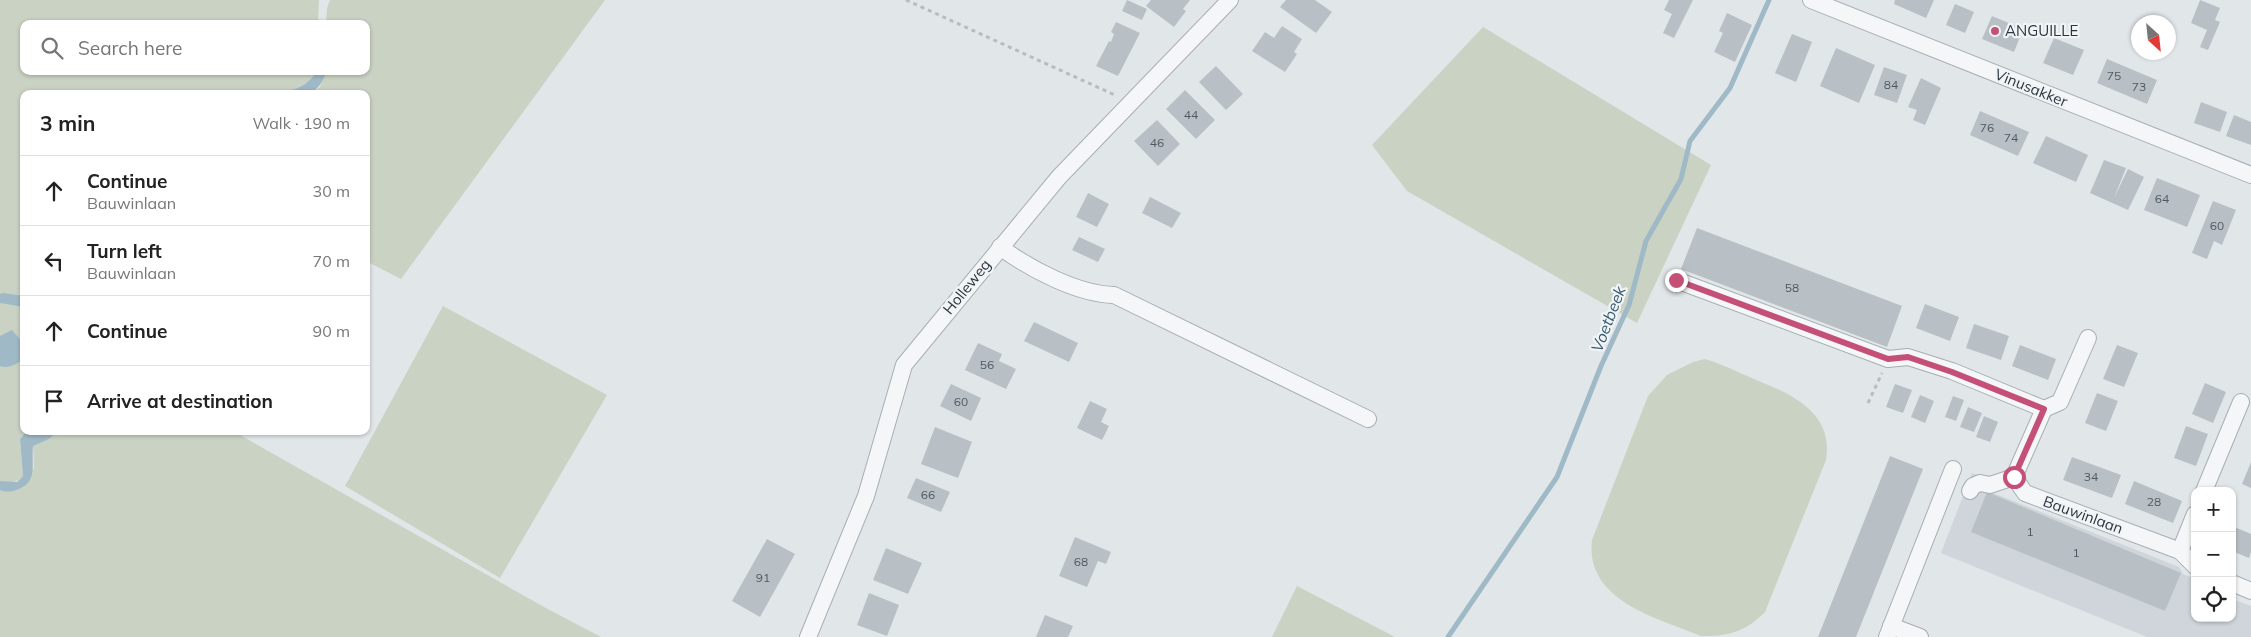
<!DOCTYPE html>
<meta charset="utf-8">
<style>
body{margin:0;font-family:Mulish,sans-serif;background:#f6f6f6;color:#222}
.controls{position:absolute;right:15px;bottom:15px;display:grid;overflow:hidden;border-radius:10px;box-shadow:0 1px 4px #0004}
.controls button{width:45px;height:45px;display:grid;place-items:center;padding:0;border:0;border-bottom:1px solid #e0e0e0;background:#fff;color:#222;font:25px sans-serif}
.compass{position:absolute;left:2131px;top:15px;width:45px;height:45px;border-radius:50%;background:#fff;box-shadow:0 1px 4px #0004;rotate:153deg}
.stop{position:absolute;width:15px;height:15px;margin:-11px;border:4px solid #c45078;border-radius:50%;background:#fff}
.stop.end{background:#c45078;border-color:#fff;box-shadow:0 1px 5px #0008}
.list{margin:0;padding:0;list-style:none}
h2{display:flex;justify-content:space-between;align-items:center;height:65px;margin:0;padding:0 20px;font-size:21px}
h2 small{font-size:16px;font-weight:400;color:#767676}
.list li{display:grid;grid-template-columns:32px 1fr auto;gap:15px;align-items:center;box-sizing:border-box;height:70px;padding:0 20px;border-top:1px solid #e0e0e0}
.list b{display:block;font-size:19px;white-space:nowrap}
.list p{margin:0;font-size:16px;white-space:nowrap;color:#767676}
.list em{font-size:16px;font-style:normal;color:#767676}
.icon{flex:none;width:28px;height:28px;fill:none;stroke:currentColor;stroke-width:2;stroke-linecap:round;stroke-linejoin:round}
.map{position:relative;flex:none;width:2251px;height:637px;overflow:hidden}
.search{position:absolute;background:#fff;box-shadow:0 1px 4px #0004;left:20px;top:20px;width:350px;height:55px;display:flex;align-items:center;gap:12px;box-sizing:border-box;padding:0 18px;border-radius:10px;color:#767676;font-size:19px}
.panel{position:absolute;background:#fff;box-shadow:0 1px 4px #0004;left:20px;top:90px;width:350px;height:345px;border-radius:10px}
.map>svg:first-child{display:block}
.built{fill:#cfd5da}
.green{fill:#cad2c3}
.water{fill:#9fb9c6}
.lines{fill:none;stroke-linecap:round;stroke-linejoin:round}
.stream{stroke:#9fb9c6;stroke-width:5}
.building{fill:#b9c0c5}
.minor-casing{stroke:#a7aeb3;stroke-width:18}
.path{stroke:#b8bcc0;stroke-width:3;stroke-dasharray:4 4;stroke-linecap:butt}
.minor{stroke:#f4f6f7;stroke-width:16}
.route{stroke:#c45078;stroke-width:6}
.poi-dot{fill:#c45078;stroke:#f1f4f6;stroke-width:2}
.labels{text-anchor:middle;stroke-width:4.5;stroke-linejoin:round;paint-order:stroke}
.number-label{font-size:12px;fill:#4e5860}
.poi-label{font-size:15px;fill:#2b363f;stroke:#f1f4f6;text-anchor:start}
.street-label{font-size:15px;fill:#2b363f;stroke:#f1f4f6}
.water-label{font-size:16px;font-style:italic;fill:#385c70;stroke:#f1f4f6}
</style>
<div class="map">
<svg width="2251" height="637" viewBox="0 0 2251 637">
<rect width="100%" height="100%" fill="#e1e6e9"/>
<polygon class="built" points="1972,473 1988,478 1993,493 2179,567 2183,574 2195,579 2195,618 2232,618 2232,599 2251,606 2251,637 2147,637 1941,553"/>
<g class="green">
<path d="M0,0h319l-1,24h-294v47h293c-10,16 -24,21 -42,20 -7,0 -10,-1 -16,3h-235v337h3l-7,8 3,37c-7,8 -14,6 -23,5z"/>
<polygon points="330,0 605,0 401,279 366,261 366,94 311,94 320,87 326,71 366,71 366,24 326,24 327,8"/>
<polygon points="1483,27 1711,165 1637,323 1407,191 1372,145"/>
<polygon points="443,306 607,395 500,578 345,486"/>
<path d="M1705,359c17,5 33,13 49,20 37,15 80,33 72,81l-61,152c-18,19 -38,25 -64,24 -44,-18 -116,-35 -109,-96l56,-144 19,-21 26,-13z"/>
<polygon points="58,431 233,431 544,607 601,637 0,637 0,490 13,491 34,468 33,445 49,439"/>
<polygon points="1297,586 1395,637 1272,637"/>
</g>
<g class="water">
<path d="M317,71h9c-2,10 -7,16 -15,23h-52c6,-4 9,-3 16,-3 18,1 32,-4 42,-20z"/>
<polygon points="3,293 24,296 24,307 0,303 0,294"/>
<path d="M12,330l12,14v14c-6,6 -16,11 -24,8v-30z"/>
<path d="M27,431h31l-9,8 -16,7c-2,18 6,37 -17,44 -5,2 -11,2 -16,0v-9l17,1 6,-6 -3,-37z"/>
</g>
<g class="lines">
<polyline class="stream" points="1448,637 1557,477 1601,366 1629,305 1646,241 1681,179 1690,141 1730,88 1769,0"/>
</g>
<g class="building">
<polygon points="1127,0 1147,9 1142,20 1122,11"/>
<polygon points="1151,0 1190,0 1183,9 1186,11 1174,27 1146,6"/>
<polygon points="1286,0 1315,0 1332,12 1316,33 1280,7"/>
<polygon points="1669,0 1693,0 1674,38 1663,33 1672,14 1664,10"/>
<polygon points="1895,0 1934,0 1926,18 1894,4"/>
<polygon points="2200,0 2220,8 2215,20 2220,22 2208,50 2200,47 2207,30 2191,23"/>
<polygon points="1955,4 1974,12 1965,33 1946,25"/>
<polygon points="1727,13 1752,25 1735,62 1714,52 1723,33 1719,31"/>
<polygon points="1992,16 2023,29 2014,52 1982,39"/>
<polygon points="1116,22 1140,33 1118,76 1096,66 1109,41 1111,42 1114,34 1111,32"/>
<polygon points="1282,26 1302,39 1294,52 1297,54 1285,72 1252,51 1265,32 1274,38"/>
<polygon points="1792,34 1812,42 1796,82 1775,73"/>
<polygon points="2054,38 2084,50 2073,75 2043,63"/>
<polygon points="1836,48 1875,65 1859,103 1820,86"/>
<polygon points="2107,59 2157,80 2147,104 2097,83"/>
<polygon points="1216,66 1243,94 1226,110 1199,82"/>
<polygon points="1884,67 1907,75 1897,103 1874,95"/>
<polygon points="1921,78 1941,88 1925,125 1913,120 1917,110 1908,107"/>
<polygon points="1185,90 1215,120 1196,139 1166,109"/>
<polygon points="2201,102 2227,112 2220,132 2194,123"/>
<polygon points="1980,111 2029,132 2018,156 1970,135"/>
<polygon points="2234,115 2251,122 2251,145 2226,136"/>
<polygon points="1157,120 1180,144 1158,166 1134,141"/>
<polygon points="2046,136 2088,155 2076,182 2033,163"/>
<polygon points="2104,160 2126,168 2114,198 2128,169 2144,177 2128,210 2090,193"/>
<polygon points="2157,178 2200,195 2187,227 2144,210"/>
<polygon points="1088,193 1109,204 1097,227 1076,217"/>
<polygon points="1150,197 1181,213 1172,228 1142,213"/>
<polygon points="2213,201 2236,210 2222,245 2214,241 2207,259 2192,253"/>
<polygon points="1697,228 1902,306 1887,347 1681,269"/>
<polygon points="1079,237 1105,249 1098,262 1072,250"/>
<polygon points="1925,304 1959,317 1950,341 1916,328"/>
<polygon points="1034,322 1078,343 1069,362 1024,341"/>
<polygon points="1974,324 2009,336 2001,360 1966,348"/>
<polygon points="978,343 1002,354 999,361 1016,369 1006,389 965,370"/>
<polygon points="2020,345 2056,359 2048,380 2012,366"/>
<polygon points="2117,345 2138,353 2124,387 2103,379"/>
<polygon points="2205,383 2226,392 2213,423 2192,414"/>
<polygon points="951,384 981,398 971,421 940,406"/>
<polygon points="1895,384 1912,390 1903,413 1886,407"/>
<polygon points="2097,393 2118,401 2106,431 2085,423"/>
<polygon points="1920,395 1934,401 1925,423 1911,417"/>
<polygon points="1953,396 1964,400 1956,421 1945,417"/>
<polygon points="1090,401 1107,409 1101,422 1109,426 1102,440 1077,428"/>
<polygon points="1968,407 1982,413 1974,432 1960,427"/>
<polygon points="1984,416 1998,422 1990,442 1976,437"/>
<polygon points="2186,426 2208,434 2196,466 2174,458"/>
<polygon points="935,427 972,442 958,478 921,464"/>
<polygon points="1890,456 1923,469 1856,637 1818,637"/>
<polygon points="2072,457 2121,475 2112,498 2063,480"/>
<polygon points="2251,462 2251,488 2242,484"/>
<polygon points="916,478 950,492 941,512 907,498"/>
<polygon points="2134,481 2182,501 2173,523 2125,504"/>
<polygon points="1987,492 2181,573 2165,611 1971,532"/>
<polygon points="2232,526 2251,534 2251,552 2249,558 2232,551"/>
<polygon points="1075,537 1111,552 1106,564 1098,561 1087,587 1059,576"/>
<polygon points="767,539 795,554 760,617 732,601"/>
<polygon points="886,548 922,563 908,594 873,580"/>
<polygon points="869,593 899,605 887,636 857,625"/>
<polygon points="1045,615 1073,626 1068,637 1036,637"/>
</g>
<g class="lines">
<defs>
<g id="minor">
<polyline points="1811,0 2251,175"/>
<path d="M1000,247c30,22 77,47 114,48l254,124"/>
<polyline points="1676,280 1888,359 1908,357 1952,371 2044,409 2014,477 2025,493 2180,551 2195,566"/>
<polyline points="2044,409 2060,402 2088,338"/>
<polyline points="1970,491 1973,486 1980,483 1990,485 2014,477"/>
<polyline points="2204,491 2241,402"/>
<polyline points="2180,551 2195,514"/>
<polyline points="2232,583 2251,591"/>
<polyline points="1891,626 1920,637"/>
<polyline points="808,637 866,496 904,365 1059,177 1230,0"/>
<polyline points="1887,637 1953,469"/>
</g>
</defs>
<use href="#minor" class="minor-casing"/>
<g class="path">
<polyline points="906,0 1117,96"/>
<polyline points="1868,403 1882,373"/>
</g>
<use href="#minor" class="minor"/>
</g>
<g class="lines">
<polyline class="route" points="1676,280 1888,359 1908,357 1952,372 2044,409 2014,477"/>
</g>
<circle class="poi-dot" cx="1995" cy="31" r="5"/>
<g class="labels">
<g class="number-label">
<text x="2114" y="80">75</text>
<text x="1891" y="89">84</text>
<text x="2139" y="91">73</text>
<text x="1191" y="119">44</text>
<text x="1987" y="132">76</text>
<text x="2011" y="142">74</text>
<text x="1157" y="147">46</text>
<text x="2162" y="203">64</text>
<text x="2217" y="230">60</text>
<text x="1792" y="292">58</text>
<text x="987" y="369">56</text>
<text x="961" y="406">60</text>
<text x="2091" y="481">34</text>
<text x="928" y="499">66</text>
<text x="2154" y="506">28</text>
<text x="2030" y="536">1</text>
<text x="2076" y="557">1</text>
<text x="1081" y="566">68</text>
<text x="763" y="582">91</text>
</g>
<g class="poi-label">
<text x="2005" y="36">ANGUILLE</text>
</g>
<g class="street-label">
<text transform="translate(2031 88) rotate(22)" y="5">Vinusakker</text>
<text transform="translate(967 287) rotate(-51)" y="5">Holleweg</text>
<text transform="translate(2083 515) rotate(20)" y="5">Bauwinlaan</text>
</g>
<g class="water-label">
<text transform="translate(1608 319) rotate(-69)" y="6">Voetbeek</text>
</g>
</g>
</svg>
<div class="controls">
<button>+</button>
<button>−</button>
<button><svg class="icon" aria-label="locate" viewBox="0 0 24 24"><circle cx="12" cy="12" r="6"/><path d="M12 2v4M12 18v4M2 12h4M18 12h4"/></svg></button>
</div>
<svg class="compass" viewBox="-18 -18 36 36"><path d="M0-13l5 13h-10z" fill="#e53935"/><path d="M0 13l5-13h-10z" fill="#767676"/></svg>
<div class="stop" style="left:2014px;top:477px"></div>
<div class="stop end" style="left:1676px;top:280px"></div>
<div class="search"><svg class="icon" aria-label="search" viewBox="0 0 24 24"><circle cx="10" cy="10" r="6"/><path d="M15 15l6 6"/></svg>Search here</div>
<section class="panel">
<h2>3 min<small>Walk · 190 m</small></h2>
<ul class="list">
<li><svg class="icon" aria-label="ahead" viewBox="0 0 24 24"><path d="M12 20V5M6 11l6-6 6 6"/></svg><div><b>Continue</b><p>Bauwinlaan</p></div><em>30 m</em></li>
<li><svg class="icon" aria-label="left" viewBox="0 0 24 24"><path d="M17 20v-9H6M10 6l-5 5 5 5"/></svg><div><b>Turn left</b><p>Bauwinlaan</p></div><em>70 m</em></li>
<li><svg class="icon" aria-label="ahead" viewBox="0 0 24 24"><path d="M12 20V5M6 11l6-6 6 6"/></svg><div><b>Continue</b></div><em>90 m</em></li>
<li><svg class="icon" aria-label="arrive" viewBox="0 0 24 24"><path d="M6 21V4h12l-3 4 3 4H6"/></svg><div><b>Arrive at destination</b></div></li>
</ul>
</section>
</div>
